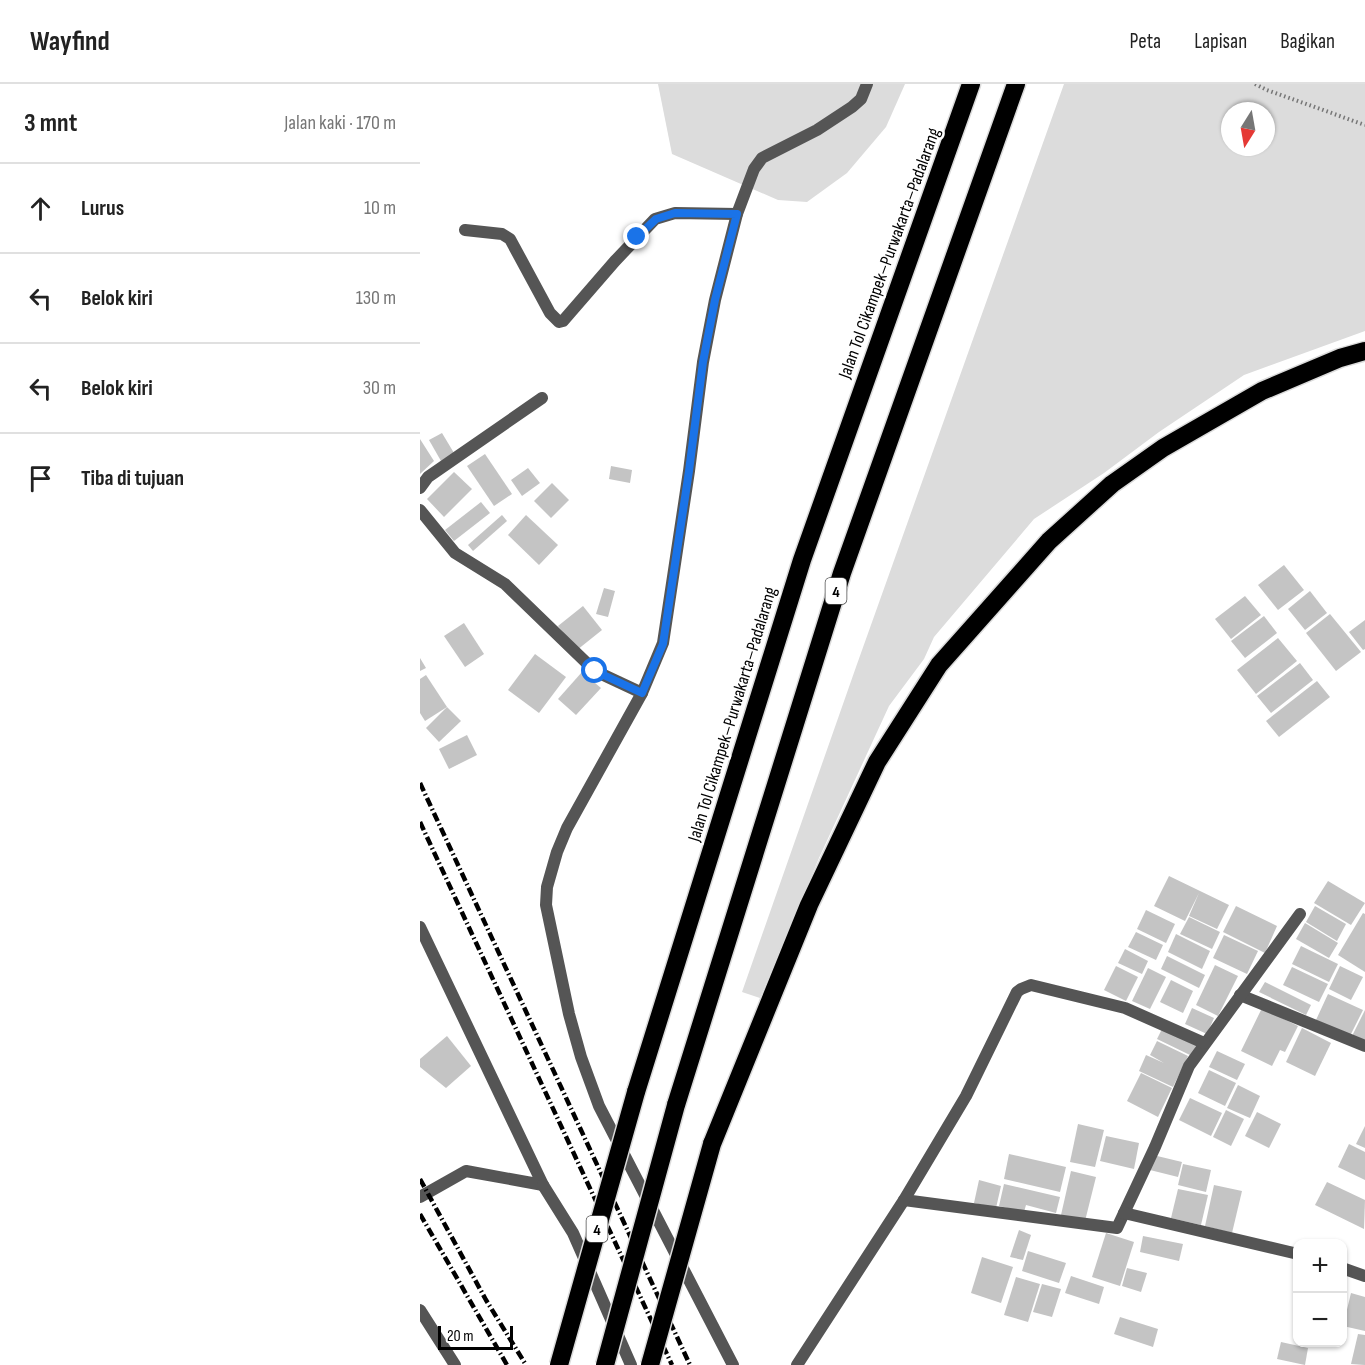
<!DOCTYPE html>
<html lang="id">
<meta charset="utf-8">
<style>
body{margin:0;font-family:"Sofia Sans Condensed",sans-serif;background:#f6f6f6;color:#222}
.controls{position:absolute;right:18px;bottom:18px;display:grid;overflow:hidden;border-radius:12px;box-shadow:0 2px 4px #0004}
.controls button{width:54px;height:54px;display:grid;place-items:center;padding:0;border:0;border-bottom:2px solid #e0e0e0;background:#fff;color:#222;font:30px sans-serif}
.compass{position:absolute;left:801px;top:18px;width:54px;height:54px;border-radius:50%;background:#fff;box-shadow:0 2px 4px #0004;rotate:191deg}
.scale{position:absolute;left:18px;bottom:15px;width:75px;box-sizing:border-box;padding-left:6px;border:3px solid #000;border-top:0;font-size:16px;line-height:21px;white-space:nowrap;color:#000;-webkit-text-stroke:4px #fff;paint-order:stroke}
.stop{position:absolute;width:18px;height:18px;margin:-14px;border:4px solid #1a73e8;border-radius:50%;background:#fff}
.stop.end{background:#1a73e8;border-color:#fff;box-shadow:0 2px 6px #0008}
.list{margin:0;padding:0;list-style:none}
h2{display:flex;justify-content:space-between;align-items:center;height:78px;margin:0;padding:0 24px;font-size:26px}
h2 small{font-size:20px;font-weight:400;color:#767676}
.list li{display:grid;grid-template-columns:39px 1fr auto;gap:18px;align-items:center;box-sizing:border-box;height:90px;padding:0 24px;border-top:2px solid #e0e0e0}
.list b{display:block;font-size:22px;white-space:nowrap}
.list em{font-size:20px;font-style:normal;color:#767676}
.icon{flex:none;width:33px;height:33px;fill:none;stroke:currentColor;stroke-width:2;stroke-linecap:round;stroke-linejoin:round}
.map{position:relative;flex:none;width:945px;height:1281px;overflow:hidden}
header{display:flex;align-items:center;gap:36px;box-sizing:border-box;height:84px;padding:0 30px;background:#fff;border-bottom:2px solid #e0e0e0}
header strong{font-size:28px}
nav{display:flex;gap:33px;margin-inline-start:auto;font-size:21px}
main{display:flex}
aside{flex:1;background:#fff}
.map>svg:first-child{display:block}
.green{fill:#dcdcdc;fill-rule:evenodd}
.building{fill:#c4c4c4}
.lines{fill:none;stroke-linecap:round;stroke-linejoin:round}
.motorway-casing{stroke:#dbdbdb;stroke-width:21}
.path{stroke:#777;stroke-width:4;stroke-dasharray:1.5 3;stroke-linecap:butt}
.minor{stroke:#555;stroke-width:12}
.motorway{stroke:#000;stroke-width:18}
.rail{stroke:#000;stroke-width:4.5;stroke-dasharray:9 3 1.5 3;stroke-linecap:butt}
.motorway-bridge-casing{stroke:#dbdbdb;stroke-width:21;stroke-linecap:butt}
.motorway-bridge{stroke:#000;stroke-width:18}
.route{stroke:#1a73e8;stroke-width:8}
.labels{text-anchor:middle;stroke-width:5;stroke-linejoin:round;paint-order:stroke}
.shield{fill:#fff;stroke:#4c4c4c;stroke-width:1.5}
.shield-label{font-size:16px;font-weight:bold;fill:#000}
.street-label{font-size:18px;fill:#000;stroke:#fff}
</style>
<header>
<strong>Wayfind</strong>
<nav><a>Peta</a><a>Lapisan</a><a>Bagikan</a></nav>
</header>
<main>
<aside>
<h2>3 mnt<small>Jalan kaki · 170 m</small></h2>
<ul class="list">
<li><svg class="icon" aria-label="ahead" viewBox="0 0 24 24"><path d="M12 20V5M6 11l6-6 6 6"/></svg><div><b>Lurus</b></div><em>10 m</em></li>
<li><svg class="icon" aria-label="left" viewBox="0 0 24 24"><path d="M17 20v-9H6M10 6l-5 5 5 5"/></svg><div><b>Belok kiri</b></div><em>130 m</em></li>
<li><svg class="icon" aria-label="left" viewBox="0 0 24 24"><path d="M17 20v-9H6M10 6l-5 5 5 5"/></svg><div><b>Belok kiri</b></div><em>30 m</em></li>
<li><svg class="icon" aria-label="arrive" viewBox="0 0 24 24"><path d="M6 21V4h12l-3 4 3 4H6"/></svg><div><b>Tiba di tujuan</b></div></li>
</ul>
</aside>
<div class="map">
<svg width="945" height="1281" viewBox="0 0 945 1281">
<rect width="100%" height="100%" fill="#fff"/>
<g class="green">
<polygon points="238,0 485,0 466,43 427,89 387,118 358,116 252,70"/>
<path d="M644,0h301v247l-121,44 -85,57 -55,41 -70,46 -100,118 -10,22 -35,47 -70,152 -59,140 -18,-6 114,-325zM810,27h36v36h-36z"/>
</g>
<g class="building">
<polygon points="22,349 34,369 21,377 9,356"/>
<polygon points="0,355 14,377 0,390"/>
<polygon points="65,370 92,410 74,422 47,382"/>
<polygon points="191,382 212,386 210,399 189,395"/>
<polygon points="108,384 120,399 102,412 91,396"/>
<polygon points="34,388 52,405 24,433 7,415"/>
<polygon points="132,399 149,416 131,434 114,417"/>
<polygon points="61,418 70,429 34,457 25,446"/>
<polygon points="82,431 87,437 53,467 48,461"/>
<polygon points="106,431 138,461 119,481 88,451"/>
<polygon points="864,481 884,506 858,526 838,501"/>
<polygon points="184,504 195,507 188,533 176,530"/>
<polygon points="890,507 907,529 885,546 868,525"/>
<polygon points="825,512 841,531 811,555 795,535"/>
<polygon points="163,522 182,546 157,566 138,542"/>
<polygon points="910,530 941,568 916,587 886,549"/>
<polygon points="844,532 857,549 825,574 811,557"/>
<polygon points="945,536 945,565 943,566 929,548"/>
<polygon points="44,539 64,570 45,583 24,552"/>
<polygon points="858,554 877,577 836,610 817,586"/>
<polygon points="115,570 146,593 119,629 88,606"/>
<polygon points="0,574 6,584 0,587"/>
<polygon points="880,579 893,596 851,629 837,612"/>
<polygon points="162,588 181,604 156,631 138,615"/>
<polygon points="6,591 27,623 5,637 0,629 0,595"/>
<polygon points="897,597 910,613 859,653 846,637"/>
<polygon points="27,623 41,637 19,658 6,644"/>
<polygon points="47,651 57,671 29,685 19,665"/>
<polygon points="749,792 809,821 797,845 769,832 779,809 765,837 734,822"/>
<polygon points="908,797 945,819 931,841 894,819"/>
<polygon points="816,822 857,842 845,869 803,848"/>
<polygon points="895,822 926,840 917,857 886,838"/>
<polygon points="726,826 755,840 746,859 717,845"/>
<polygon points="943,829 945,830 945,888 918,871"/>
<polygon points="769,833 800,848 792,865 760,850"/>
<polygon points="885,839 918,859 909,874 876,855"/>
<polygon points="716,848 743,861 736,876 708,863"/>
<polygon points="756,850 790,867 782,885 748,868"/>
<polygon points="804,851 838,867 827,890 793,874"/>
<polygon points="881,862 918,880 909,898 872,880"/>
<polygon points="705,865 728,877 722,890 698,879"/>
<polygon points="747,872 785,891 779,904 741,885"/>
<polygon points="795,881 818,892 798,932 776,921"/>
<polygon points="696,882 718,893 706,917 684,906"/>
<polygon points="920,882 943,893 931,916 909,905"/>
<polygon points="872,883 908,900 899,918 863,901"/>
<polygon points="728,884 746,893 730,925 712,917"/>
<polygon points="751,896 773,907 763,929 740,918"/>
<polygon points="845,898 891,921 886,931 839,908"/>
<polygon points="908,910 943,926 930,952 896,936"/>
<polygon points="772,924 794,934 787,950 765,940"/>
<polygon points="842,924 878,942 865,968 860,966 852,982 821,967"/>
<polygon points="945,926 945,960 931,954"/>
<polygon points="743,943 777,960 772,972 737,955"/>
<polygon points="882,944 911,959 895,992 866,978"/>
<polygon points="27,952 51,982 26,1004 0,983 0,975"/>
<polygon points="737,957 768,972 753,1003 719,987 726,971 744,979 730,971"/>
<polygon points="797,967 825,980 817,996 789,983"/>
<polygon points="789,986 816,999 805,1022 778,1009"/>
<polygon points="721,989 752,1004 738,1033 707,1017"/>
<polygon points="818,1001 840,1012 830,1034 807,1024"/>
<polygon points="770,1014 802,1029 791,1052 759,1036"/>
<polygon points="806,1026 824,1035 811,1062 793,1053"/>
<polygon points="837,1028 861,1040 849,1064 825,1052"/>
<polygon points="658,1040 684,1046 675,1083 650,1078"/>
<polygon points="945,1042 945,1064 936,1060"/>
<polygon points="686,1052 719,1059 714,1085 680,1077"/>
<polygon points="929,1060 945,1068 945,1096 918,1083"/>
<polygon points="589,1070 646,1083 640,1108 584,1095"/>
<polygon points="733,1071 762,1078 758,1093 730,1086"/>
<polygon points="763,1080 791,1086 786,1108 758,1101"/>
<polygon points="651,1087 676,1093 665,1137 641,1131"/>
<polygon points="559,1096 581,1102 576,1124 554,1119"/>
<polygon points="907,1098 945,1116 944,1145 895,1121"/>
<polygon points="584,1100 640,1113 636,1129 606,1121 604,1128 579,1122"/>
<polygon points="794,1101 822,1107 812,1149 785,1142"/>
<polygon points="758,1105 788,1111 781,1141 751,1134"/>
<polygon points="599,1146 611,1151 603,1176 590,1173"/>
<polygon points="686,1149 714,1158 700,1202 672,1193"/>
<polygon points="723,1152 763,1160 759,1177 720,1168"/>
<polygon points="608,1167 646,1179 639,1199 602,1187"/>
<polygon points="562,1173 593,1183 581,1219 551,1209"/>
<polygon points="707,1184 727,1189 721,1208 702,1202"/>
<polygon points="651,1192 684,1203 679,1220 645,1209"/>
<polygon points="596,1193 620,1200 608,1238 584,1231"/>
<polygon points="622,1200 641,1205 632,1233 613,1228"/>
<polygon points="931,1209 945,1213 945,1247 923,1242"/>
<polygon points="700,1233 738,1245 733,1263 694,1250"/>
<polygon points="938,1250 945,1251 945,1281 931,1280"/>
<polygon points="861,1258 888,1264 885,1281 857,1275"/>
</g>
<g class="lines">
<defs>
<g id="motorway">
<polyline points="216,1008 382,476 551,0"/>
<polyline points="256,1021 422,489 596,0"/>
<polyline points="292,1060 389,821 457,678 519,581 629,457 692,400 743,364 842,307 920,274 945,267"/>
</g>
</defs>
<use href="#motorway" class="motorway-casing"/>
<polyline class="path" points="835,0 847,6 945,41"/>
<g class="minor">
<polyline points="45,146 82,150 90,155 130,229 139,238 143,237 195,177 235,135 255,129 317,130"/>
<polyline points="0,404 8,393 122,314"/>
<polyline points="0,426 35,469 85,500 175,587 222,609"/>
<polyline points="0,843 123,1101 46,1087 0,1113"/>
<polyline points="820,911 945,962"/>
<polyline points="123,1101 153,1149 211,1281"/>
<polyline points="484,1116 697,1144 735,1063 769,982 880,830"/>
<polyline points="704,1129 878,1170"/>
<polyline points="922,1184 945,1192"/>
<polyline points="0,1226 35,1281"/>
<polyline points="313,1281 179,1022 161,973 149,930 126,821 127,803 137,768 147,744 222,609 243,559 269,387 283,278 295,216 317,130 334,85 342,74 397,46 432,23 441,15 447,0"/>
<polyline points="377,1281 484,1116 546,1012 597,908 601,905 611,901 705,924 784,959"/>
</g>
<use href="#motorway" class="motorway"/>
<g class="rail">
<polyline points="0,699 270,1281"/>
<polyline points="0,738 252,1281"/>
<polyline points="0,1095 66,1216 106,1281"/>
<polyline points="0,1130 87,1281"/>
</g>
<defs>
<g id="motorway-bridge">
<polyline points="139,1281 216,1008"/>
<polyline points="185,1281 256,1021"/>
<polyline points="230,1281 292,1060"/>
</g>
</defs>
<use href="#motorway-bridge" class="motorway-bridge-casing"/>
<use href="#motorway-bridge" class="motorway-bridge"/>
</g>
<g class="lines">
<polyline class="route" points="175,587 222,609 243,560 269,387 283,278 295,216 317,130 255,129 236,135 217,153"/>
</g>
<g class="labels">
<g class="shield">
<rect x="405.5" y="494" width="21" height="26" rx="4.5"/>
<rect x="166.5" y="1132" width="21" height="26" rx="4.5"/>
</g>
<g class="shield-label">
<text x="416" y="513">4</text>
<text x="177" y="1151">4</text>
</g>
<g class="street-label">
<text transform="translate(469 169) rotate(-70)" y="6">Jalan Tol Cikampek–Purwakarta–Padalarang</text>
<text transform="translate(312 630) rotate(-73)" y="6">Jalan Tol Cikampek–Purwakarta–Padalarang</text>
</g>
</g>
</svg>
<div class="controls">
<button>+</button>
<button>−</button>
</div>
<svg class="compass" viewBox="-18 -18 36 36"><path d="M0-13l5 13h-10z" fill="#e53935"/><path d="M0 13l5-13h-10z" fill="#767676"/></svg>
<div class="scale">20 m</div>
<div class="stop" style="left:175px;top:587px"></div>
<div class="stop end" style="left:217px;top:153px"></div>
</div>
</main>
